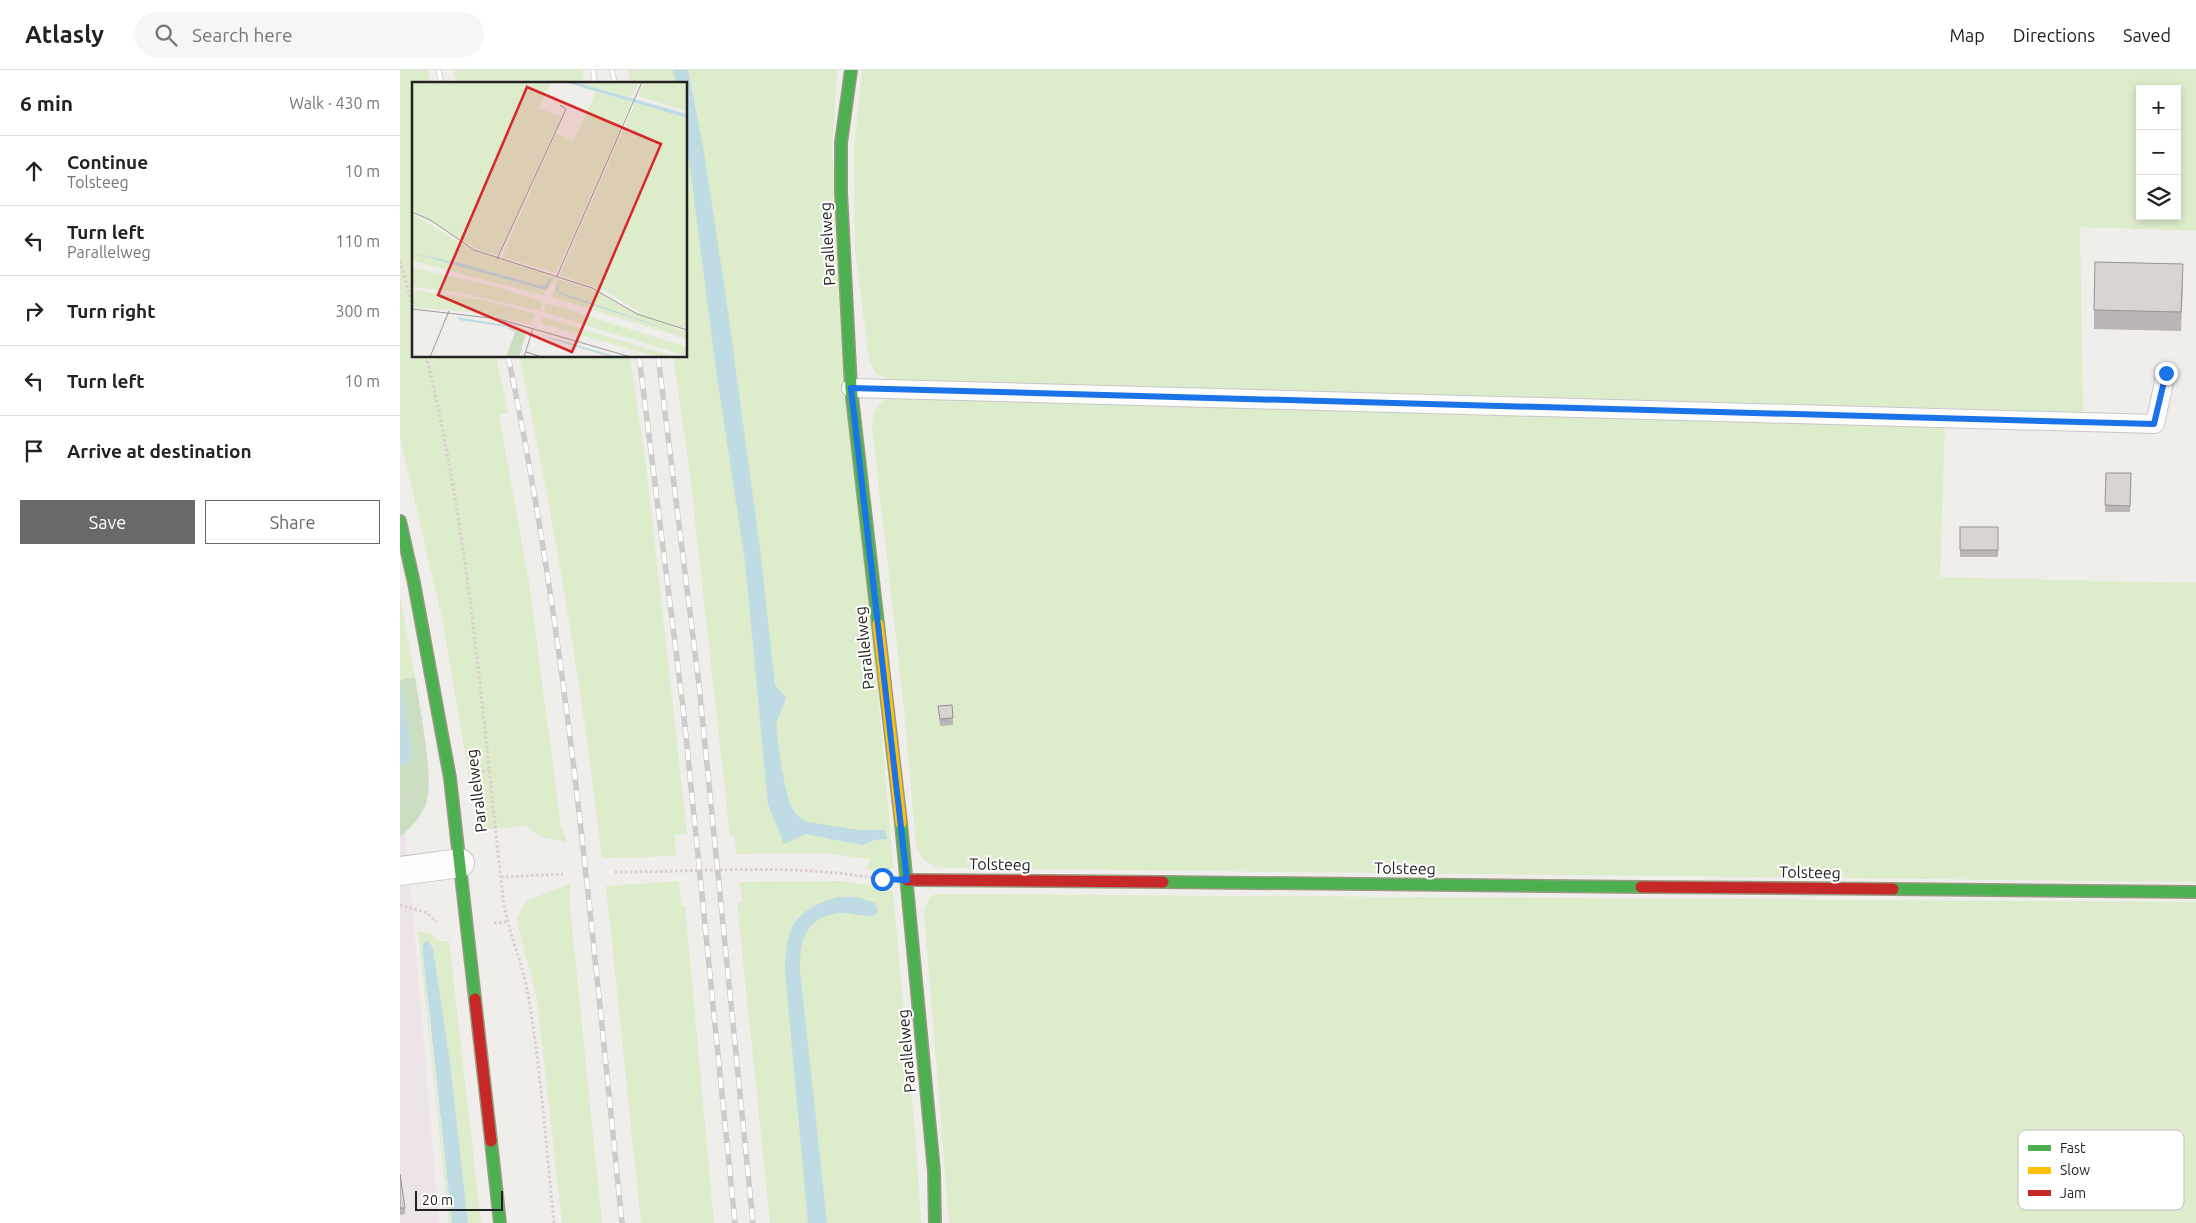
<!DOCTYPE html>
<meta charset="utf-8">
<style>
body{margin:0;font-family:Ubuntu,sans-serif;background:#f6f6f6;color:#222}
.controls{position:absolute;right:15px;top:15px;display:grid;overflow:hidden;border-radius:0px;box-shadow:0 2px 8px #0003}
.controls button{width:45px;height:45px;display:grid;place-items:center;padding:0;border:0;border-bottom:1px solid #e0e0e0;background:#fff;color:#222;font:25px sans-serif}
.scale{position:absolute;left:15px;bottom:12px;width:88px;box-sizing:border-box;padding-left:5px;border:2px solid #222;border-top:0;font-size:14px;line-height:18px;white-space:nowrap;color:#222;-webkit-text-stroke:4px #fff;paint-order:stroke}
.stop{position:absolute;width:15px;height:15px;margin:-11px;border:4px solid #1a73e8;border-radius:50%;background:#fff}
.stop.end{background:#1a73e8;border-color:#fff;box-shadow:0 1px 5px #0008}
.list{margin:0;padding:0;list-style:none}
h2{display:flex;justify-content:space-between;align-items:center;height:65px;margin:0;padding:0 20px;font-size:21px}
h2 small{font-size:16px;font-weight:400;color:#767676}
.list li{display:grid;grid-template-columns:32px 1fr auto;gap:15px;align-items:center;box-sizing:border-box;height:70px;padding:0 20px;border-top:1px solid #e0e0e0}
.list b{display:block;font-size:19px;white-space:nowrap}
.list p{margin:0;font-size:16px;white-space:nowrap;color:#767676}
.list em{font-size:16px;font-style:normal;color:#767676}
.actions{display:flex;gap:10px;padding:15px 20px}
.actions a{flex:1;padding:11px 0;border:1px solid #6a6968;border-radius:0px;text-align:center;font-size:18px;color:#6a6968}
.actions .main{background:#6a6968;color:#fff}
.icon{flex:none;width:28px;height:28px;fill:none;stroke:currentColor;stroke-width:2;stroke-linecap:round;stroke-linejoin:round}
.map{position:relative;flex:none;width:1796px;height:1153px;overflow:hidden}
header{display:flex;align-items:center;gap:30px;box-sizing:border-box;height:70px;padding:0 25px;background:#fff;border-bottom:1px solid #e0e0e0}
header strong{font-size:24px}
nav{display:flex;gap:28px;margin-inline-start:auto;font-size:18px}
.search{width:350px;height:45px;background:#f6f6f6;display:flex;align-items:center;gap:12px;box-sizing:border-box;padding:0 18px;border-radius:28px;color:#767676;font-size:19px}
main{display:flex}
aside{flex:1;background:#fff}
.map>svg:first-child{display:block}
.industrial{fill:#ede4e9}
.grass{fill:#ddeccb;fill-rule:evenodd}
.forest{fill:#cbdec1}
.water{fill:#bfdbe3}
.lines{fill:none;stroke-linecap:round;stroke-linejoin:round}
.lane-casing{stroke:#c9c8c7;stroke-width:20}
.street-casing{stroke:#c9c8c7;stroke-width:30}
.fast-casing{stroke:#999a82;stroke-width:14}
.slow-casing{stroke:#999a82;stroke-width:14}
.jam-casing{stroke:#999a82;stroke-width:14}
.path{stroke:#dccecd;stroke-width:3;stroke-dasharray:2.5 2.5;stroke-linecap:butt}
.lane{stroke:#fdfcfc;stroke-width:18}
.street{stroke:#fdfcfc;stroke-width:28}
.fast{stroke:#4caf50;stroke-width:11}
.slow{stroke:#ffc107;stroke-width:11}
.jam{stroke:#c62828;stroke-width:11}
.rail-casing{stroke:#ccc;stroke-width:5.5}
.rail{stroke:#fff;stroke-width:4;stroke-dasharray:11;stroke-linecap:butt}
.wall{fill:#b9b6b5}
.building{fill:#d7d4d2;stroke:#969493}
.route{stroke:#1a73e8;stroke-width:6}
.labels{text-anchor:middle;stroke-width:4;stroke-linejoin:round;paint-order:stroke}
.street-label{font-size:16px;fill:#222;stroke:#fff}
.inset-road{fill:none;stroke:#9e9c9b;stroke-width:1}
.view{fill:#d62828;fill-opacity:0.15;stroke:#d62828;stroke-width:2.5}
.inset-edge{fill:none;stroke:#222;stroke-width:2.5}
.key{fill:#fff;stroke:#bdbdbd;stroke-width:1}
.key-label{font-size:14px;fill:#222}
</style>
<header>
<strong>Atlasly</strong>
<div class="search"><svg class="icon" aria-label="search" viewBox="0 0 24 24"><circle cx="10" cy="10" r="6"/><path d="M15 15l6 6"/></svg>Search here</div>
<nav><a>Map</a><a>Directions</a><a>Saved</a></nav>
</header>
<main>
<aside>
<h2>6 min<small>Walk · 430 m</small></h2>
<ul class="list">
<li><svg class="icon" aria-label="ahead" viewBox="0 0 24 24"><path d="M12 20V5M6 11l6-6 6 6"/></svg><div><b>Continue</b><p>Tolsteeg</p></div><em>10 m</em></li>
<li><svg class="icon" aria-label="left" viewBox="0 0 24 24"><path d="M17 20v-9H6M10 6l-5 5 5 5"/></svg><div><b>Turn left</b><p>Parallelweg</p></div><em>110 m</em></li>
<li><svg class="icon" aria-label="right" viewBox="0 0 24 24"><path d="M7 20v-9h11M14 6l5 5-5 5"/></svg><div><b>Turn right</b></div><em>300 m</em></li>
<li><svg class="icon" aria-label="left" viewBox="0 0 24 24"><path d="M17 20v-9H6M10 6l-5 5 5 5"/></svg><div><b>Turn left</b></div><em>10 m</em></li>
<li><svg class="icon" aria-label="arrive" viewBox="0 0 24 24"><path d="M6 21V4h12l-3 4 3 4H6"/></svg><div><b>Arrive at destination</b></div></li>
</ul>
<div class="actions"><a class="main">Save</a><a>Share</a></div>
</aside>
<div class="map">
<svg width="1796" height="1153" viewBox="0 0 1796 1153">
<rect width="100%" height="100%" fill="#f0eeeb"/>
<polygon class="industrial" points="0,708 13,846 39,1153 0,1153"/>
<g class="grass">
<polygon points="0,0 27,0 31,14 14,14 14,286 96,286 108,343 99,345 129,513 161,756 167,773 138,766 126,756 78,760 43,553 0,367"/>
<polygon points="53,0 182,0 185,14 57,14"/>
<polygon points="228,0 437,0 432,81 493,797 488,803 467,799 470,789 425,783 336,784 335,766 330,766 289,397 273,286 286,286 286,14 230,14"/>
<path d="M462,0h1334v161l-116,-4 3,185 -1191,-32 -16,-6 -7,-14 -14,-111 -1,-101zM1740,19h37v127h-37z"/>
<path d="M119,286h111l17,117 40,361 -12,1 1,21 -74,2c-20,-169 -47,-336 -83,-502z"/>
<path d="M492,326l1053,28 -5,153 256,6v299l-1255,-14c-14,-5 -21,-9 -25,-23l-13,-146 -31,-272c1,-16 5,-26 20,-31z"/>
<polygon points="0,526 15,607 0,610"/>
<polygon points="279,811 281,836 285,836 314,1153 241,1153 206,816"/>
<polygon points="440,811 487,817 493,822 516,1074 521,1153 370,1153 337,832 342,832 340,812"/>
<polygon points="170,813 170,838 202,1153 162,1153 137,929 116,848 127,831"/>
<polygon points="536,824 1796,832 1796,1153 549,1153 524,841 530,827"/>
<polygon points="18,862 29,863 39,871 49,871 81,1153 68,1153 50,993 33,878 23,873 29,953 52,1153 49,1153"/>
</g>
<path class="forest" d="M15,607c4,28 20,102 11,127 -6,14 -14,23 -26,33v-157z"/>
<g class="water">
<polygon points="273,0 288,0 304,82 327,235 361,487 372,590 375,615 386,628 376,654 382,701 389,732 394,741 400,748 408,752 459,760 485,760 487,769 474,770 463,775 405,764 384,774 368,734 345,491 317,307 286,67 286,14 276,14"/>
<polygon points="0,610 12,685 9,693 3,695 0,695"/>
<path d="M438,827h19l18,6 3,9 -5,4c-12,1 -23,-4 -35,-3 -34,5 -38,28 -38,57l27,253h-19l-23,-253c1,-45 10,-60 53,-73z"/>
<polygon points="28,871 33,878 50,993 68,1153 52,1153 23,884 23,873"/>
</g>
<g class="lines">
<defs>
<polyline id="lane" points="451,318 1755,354 1766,303"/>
<polyline id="street" points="0,801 60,793"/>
<g id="fast">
<polyline points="451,0 441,73 441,122 451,318 478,554"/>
<polyline points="0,451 14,513 50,708 75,929"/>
<polyline points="501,753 534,1101 535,1153"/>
<polyline points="763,812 1241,817"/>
<polyline points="1493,819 1796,822"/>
<polyline points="91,1071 100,1153"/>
</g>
<polyline id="slow" points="478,554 501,753"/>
<g id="jam">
<polyline points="507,810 763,812"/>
<polyline points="1241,817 1493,819"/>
<polyline points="75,929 91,1071"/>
</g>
</defs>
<use href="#lane" class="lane-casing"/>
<use href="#street" class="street-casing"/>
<use href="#fast" class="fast-casing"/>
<use href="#slow" class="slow-casing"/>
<use href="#jam" class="jam-casing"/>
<g class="path">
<polyline points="0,191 14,241"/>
<path d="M26,286c44,177 56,360 77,541 4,34 20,65 25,98 13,75 18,152 26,228"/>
<polyline points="77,702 89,700"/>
<polyline points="0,732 23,714"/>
<path d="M215,802c88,0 178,-9 264,7"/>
<polyline points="101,807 163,804"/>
<polyline points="0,835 27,843 37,852"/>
<polyline points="94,853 108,852"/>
</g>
<use href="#lane" class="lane"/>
<use href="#street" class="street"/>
<use href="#fast" class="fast"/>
<use href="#slow" class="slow"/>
<use href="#jam" class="jam"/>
<defs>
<g id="rail">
<polyline points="38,0 42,14"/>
<polyline points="193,0 195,14"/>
<polyline points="212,0 215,14"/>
<path d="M108,286c60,286 84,577 114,867"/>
<polyline points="239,286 283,637 335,1153"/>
<polyline points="258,286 299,615 353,1153"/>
</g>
</defs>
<use href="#rail" class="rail-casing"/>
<use href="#rail" class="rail"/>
</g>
<g class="wall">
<polygon points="1783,213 1781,261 1694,259 1694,240"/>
<polygon points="1706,403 1731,403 1730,442 1705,442"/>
<rect x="1560" y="457" width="38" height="30"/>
<polygon points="538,636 553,648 553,655 540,656"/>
<polygon points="0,1104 5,1138 5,1144 0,1145"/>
</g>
<g class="building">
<polygon points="1695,192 1783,194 1781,242 1694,240"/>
<polygon points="1706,403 1731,403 1730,436 1705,435"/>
<rect x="1560" y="457" width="38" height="23"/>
<polygon points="552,635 553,648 540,649 538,636"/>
<polygon points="0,1104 5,1138 0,1138"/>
</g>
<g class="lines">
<polyline class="route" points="482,809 507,810 451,318 1754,354 1766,303"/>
</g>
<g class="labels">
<g class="street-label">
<text transform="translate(427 174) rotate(-93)" y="6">Parallelweg</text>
<text transform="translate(464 578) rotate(-96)" y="6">Parallelweg</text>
<text transform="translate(76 721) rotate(-97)" y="6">Parallelweg</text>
<text transform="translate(600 794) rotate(1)" y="6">Tolsteeg</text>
<text transform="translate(1005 798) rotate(1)" y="6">Tolsteeg</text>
<text transform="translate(1410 802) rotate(1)" y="6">Tolsteeg</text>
<text transform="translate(506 981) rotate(-95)" y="6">Parallelweg</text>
</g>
</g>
<g transform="translate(12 12)">
<rect width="275" height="275" fill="#f0eeeb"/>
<path d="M0,0h139l-12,26 22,9 -63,138 -17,-4 -69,-41zM163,0h65l-10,15zM232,0h43v29l-49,-15zM184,10l36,10 -76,171 -54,-16 54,-124 17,8zM223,21l52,15v211l-43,-14 -38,-24 -46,-16zM0,132l62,37 82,27 -13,17 -131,-34zM0,185l85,20 46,15 -3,9 -83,-19 -45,-5zM145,197l41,13 25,15 64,25v7l-135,-42zM0,208l71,10 53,14 -6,10 -61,-12 -57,-5zM134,221l141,44v9l-144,-44zM129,234l28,9 107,32h-18l-116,-33z" fill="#ddeccb"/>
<path d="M97,242l18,7 -8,26h-13l9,-25 -7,-3z" fill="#cbdec1"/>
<path d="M152,0h11l112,32v4zM0,171l51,11 78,22 5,-1 4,-8 1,3 -4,9h-5zM148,199l-2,9 5,3 124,43 -125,-41 -6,-5zM45,235l49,8 13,4 -60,-9zM129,254l15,3 62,18h-8z" fill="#bfdbe3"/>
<path class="inset-road" d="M0,130l20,9 42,29 118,38 45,26 50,16M85,177l69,-150 -6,-4M145,194l85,-194M0,227l87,10 132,38M114,270l16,5M18,275l19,-46M112,275l9,-29"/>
<path class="view" d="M115,5l134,57 -89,208 -134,-57z"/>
<rect width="275" height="275" class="inset-edge"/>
</g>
<rect x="1618" y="1060" width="166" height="80" rx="8" class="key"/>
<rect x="1628" y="1075" width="23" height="6" fill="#4caf50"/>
<rect x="1628" y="1097" width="23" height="7" fill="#ffc107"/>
<rect x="1628" y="1120" width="23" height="6" fill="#c62828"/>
<g class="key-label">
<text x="1660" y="1083">Fast</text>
<text x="1660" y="1105">Slow</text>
<text x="1660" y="1128">Jam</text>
</g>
</svg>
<div class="controls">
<button>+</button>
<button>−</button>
<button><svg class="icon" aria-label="layers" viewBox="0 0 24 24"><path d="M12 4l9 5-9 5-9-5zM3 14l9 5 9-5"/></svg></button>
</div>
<div class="scale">20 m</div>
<div class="stop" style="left:482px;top:809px"></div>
<div class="stop end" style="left:1766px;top:303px"></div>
</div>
</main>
